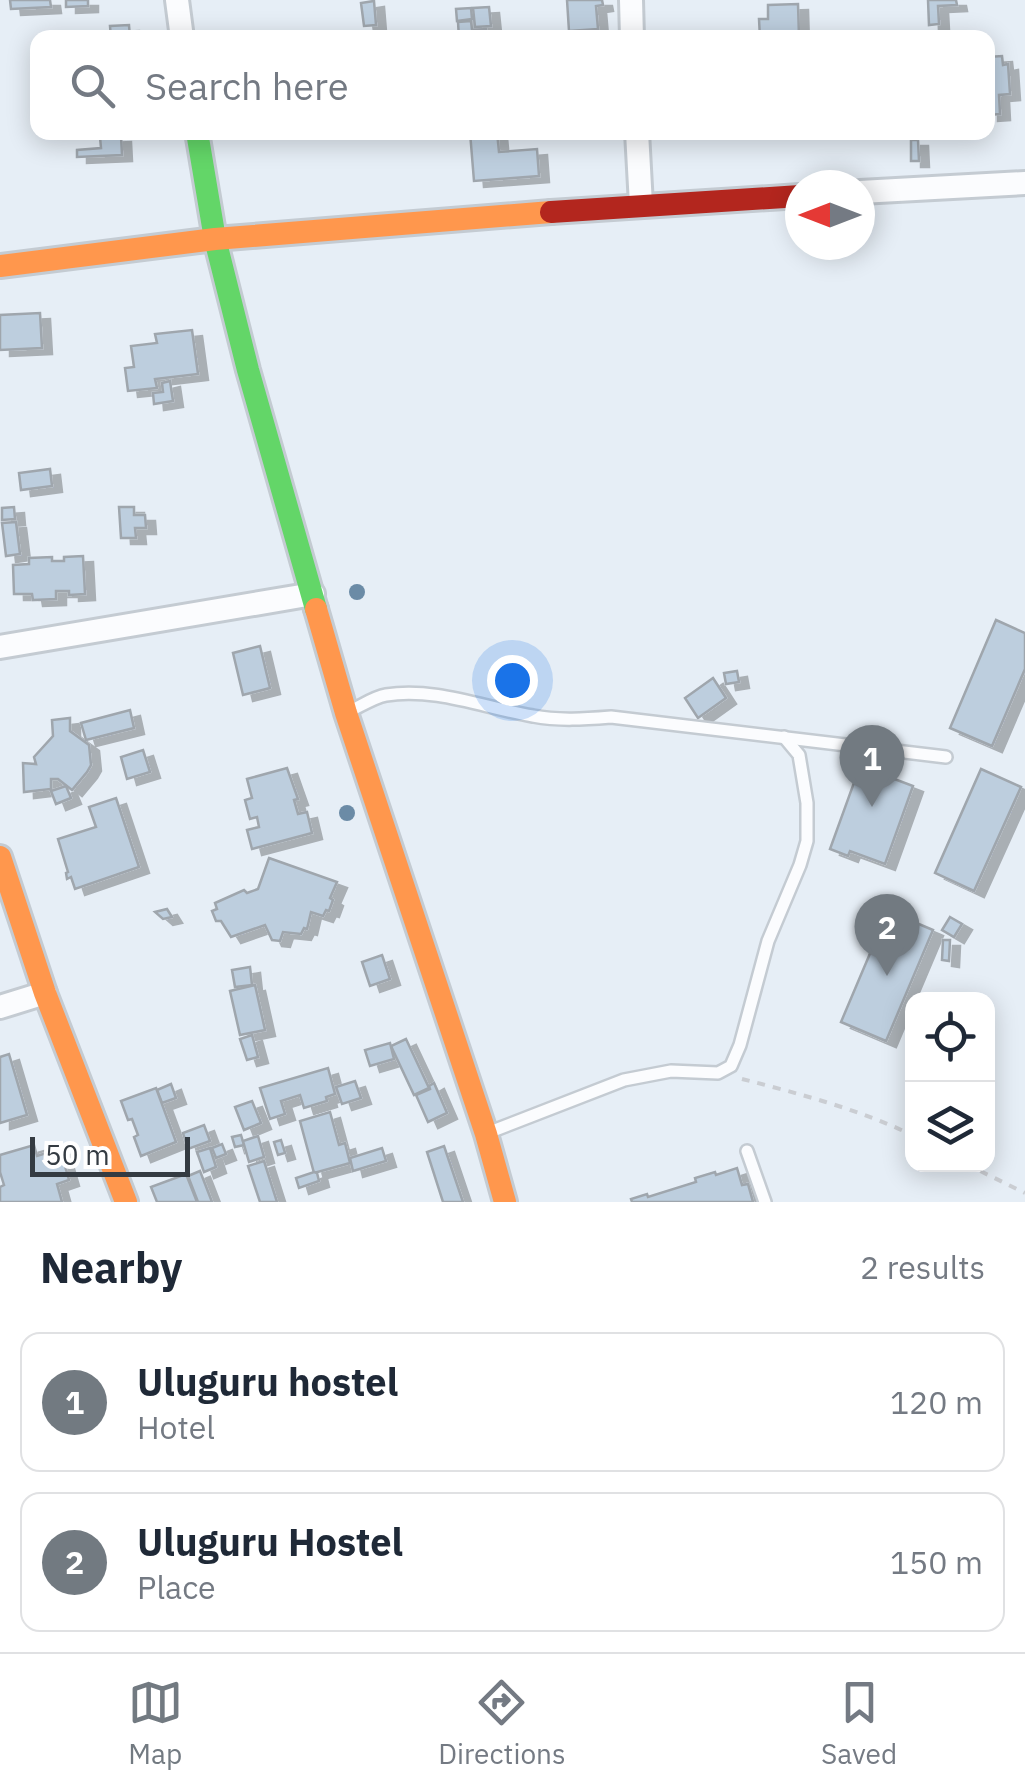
<!DOCTYPE html>
<style>
body{margin:0;font-family:"IBM Plex Sans",sans-serif;background:#f2f2f3;color:#1f2937}
.controls{position:absolute;right:30px;bottom:30px;display:grid;overflow:hidden;border-radius:20px;box-shadow:0 5px 25px #0003}
.controls button{width:90px;height:90px;display:grid;place-items:center;padding:0;border:0;border-bottom:2px solid #e0e1e3;background:#fff;color:#1f2937;font:50px sans-serif}
.compass{position:absolute;left:785px;top:170px;width:90px;height:90px;border-radius:50%;background:#fff;box-shadow:0 5px 25px #0003;rotate:270deg}
.scale{position:absolute;left:30px;bottom:25px;width:160px;box-sizing:border-box;padding-left:10px;border:5px solid #343b42;border-top:0;font-size:28px;line-height:35px;white-space:nowrap;color:#343b42;-webkit-text-stroke:8px #fff;paint-order:stroke}
.you{position:absolute;left:512px;top:680px;width:35px;height:35px;margin:-25px;border:8px solid #fff;border-radius:50%;background:#1a73e8;box-shadow:0 0 0 15px #1a73e833}
.badge{display:grid;place-items:center;width:65px;height:65px;border-radius:50%;background:#727a81;color:#fff;font-size:32px;font-weight:700}
.pin{position:absolute;translate:-50% -82px;filter:drop-shadow(0 2px 5px #0008)}
.pin::after{content:'';position:absolute;top:52px;width:35px;height:30px;background:inherit;clip-path:polygon(0 0,100% 0,50% 100%)}
.list{margin:0;padding:0;list-style:none}
h2{display:flex;justify-content:space-between;align-items:center;height:130px;margin:0;padding:0 40px;font-size:42px}
h2 small{font-size:32px;font-weight:400;color:#747a83}
.list li{display:grid;grid-template-columns:65px 1fr auto;gap:30px;align-items:center;box-sizing:border-box;height:140px;margin:0 20px 20px;padding:0 20px;border:2px solid #e0e1e3;border-radius:20px}
.list b{display:block;font-size:38px;white-space:nowrap}
.list p{margin:0;font-size:32px;white-space:nowrap;color:#747a83}
.list em{font-size:32px;font-style:normal;color:#747a83}
.icon{flex:none;width:55px;height:55px;fill:none;stroke:currentColor;stroke-width:2;stroke-linecap:round;stroke-linejoin:round}
.map{position:relative;flex:none;width:1025px;height:1202px;overflow:hidden}
.search{position:absolute;background:#fff;box-shadow:0 5px 25px #0003;left:30px;right:30px;top:30px;height:110px;display:flex;align-items:center;gap:25px;box-sizing:border-box;padding:0 35px;border-radius:20px;color:#747a83;font-size:38px}
.sheet{height:450px;background:#fff}
nav{display:flex;justify-content:space-around;align-items:center;box-sizing:border-box;height:140px;border-top:2px solid #e0e1e3;background:#fff;font-size:28px;color:#747a83}
nav a{display:grid;justify-items:center;gap:5px}
nav .on{color:#727a81}
.map>svg:first-child{display:block}
.building{fill:#bdcede;stroke:#9fa6ad;stroke-width:2.5;filter:url(#shadow)}
.lines{fill:none;stroke-linecap:round;stroke-linejoin:round}
.lane-casing{stroke:#c4cbd2;stroke-width:16}
.street-casing{stroke:#c4cbd2;stroke-width:28}
.fast-casing{stroke:#c4cbd2;stroke-width:28}
.slow-casing{stroke:#c4cbd2;stroke-width:28}
.jam-casing{stroke:#c4cbd2;stroke-width:28}
.path{stroke:#cacdd2;stroke-width:4;stroke-dasharray:8 8;stroke-linecap:butt}
.lane{stroke:#fbfcfe;stroke-width:11}
.street{stroke:#fbfcfe;stroke-width:22}
.fast{stroke:#63d668;stroke-width:22}
.slow{stroke:#ff974d;stroke-width:22}
.jam{stroke:#b3261e;stroke-width:22}
.tree{fill:#6b8ba6}
</style>
<div class="map">
<svg width="1025" height="1202" viewBox="0 0 1025 1202">
<defs>
<filter id="shadow"><feDropShadow dx="10" dy="6" stdDeviation="0" flood-color="#0004"/></filter>
</defs>
<rect width="100%" height="100%" fill="#e6eef6"/>
<g class="building">
<polygon points="10,0 50,0 51,7 11,9"/>
<polygon points="66,0 88,0 88,6 66,7"/>
<polygon points="567,0 602,0 603,5 596,6 598,29 569,31"/>
<polygon points="928,0 956,0 957,5 938,6 939,24 929,25"/>
<polygon points="374,1 376,25 364,26 361,3"/>
<polygon points="798,4 799,37 760,38 759,19 768,19 768,5"/>
<polygon points="489,7 491,26 475,27 473,8"/>
<polygon points="471,8 472,19 457,21 456,9"/>
<polygon points="471,21 473,38 459,38 458,22"/>
<polygon points="129,25 130,38 111,38 110,26"/>
<polygon points="486,29 486,38 474,38 473,30"/>
<polygon points="1002,56 1003,65 1008,64 1010,94 999,95 1000,114 988,115 988,57"/>
<polygon points="470,132 497,132 499,152 537,149 539,176 474,181"/>
<polygon points="121,136 122,155 77,157 77,150 101,148 100,137"/>
<polygon points="911,140 918,140 919,161 911,161"/>
<polygon points="40,313 42,348 0,350 0,315"/>
<polygon points="192,330 198,374 155,379 157,388 128,391 125,368 134,367 131,346 157,343 155,334"/>
<polygon points="170,381 173,401 154,404 153,393 163,392 162,383"/>
<polygon points="50,469 52,486 21,490 19,473"/>
<polygon points="14,507 15,519 2,520 2,508"/>
<polygon points="119,507 134,507 134,515 145,515 146,528 135,528 136,538 121,538"/>
<polygon points="16,522 20,554 6,556 2,523"/>
<polygon points="83,556 85,594 69,595 69,591 56,591 56,599 33,600 32,594 14,594 13,565 29,564 29,558 52,557 52,561 64,561 64,557"/>
<polygon points="996,620 1025,633 1025,669 992,746 950,728"/>
<polygon points="260,646 270,688 243,695 233,653"/>
<polygon points="737,671 739,682 726,684 724,673"/>
<polygon points="713,678 726,698 698,718 685,698"/>
<polygon points="130,710 134,728 86,740 81,723"/>
<polygon points="70,718 70,731 89,745 91,765 87,772 72,790 58,779 51,779 51,789 24,792 23,763 36,764 34,757 53,736 52,720"/>
<polygon points="143,750 150,772 127,779 121,757"/>
<polygon points="860,766 913,786 885,864 850,851 848,856 830,849"/>
<polygon points="287,768 298,799 294,800 298,814 307,812 312,833 252,849 247,830 259,827 257,817 250,819 245,800 252,798 247,779"/>
<polygon points="981,769 1021,787 974,891 935,873"/>
<polygon points="66,786 71,798 56,804 51,791"/>
<polygon points="116,798 139,867 75,889 71,877 67,879 66,873 68,872 58,839 96,827 89,807"/>
<polygon points="269,858 337,882 330,898 333,900 329,911 326,910 323,916 311,912 307,929 304,928 301,934 283,932 280,941 272,940 265,925 231,937 221,921 216,921 212,911 217,909 215,903 244,890 247,893 258,889"/>
<polygon points="167,909 172,917 163,919 155,912"/>
<polygon points="888,911 933,930 886,1041 841,1022"/>
<polygon points="950,917 962,924 954,937 942,930"/>
<polygon points="943,940 950,940 949,961 942,960"/>
<polygon points="382,955 390,979 370,986 362,962"/>
<polygon points="250,967 252,985 235,987 232,970"/>
<polygon points="255,985 265,1030 240,1035 230,991"/>
<polygon points="252,1035 258,1057 247,1060 240,1039"/>
<polygon points="406,1039 429,1088 414,1095 391,1046"/>
<polygon points="390,1043 394,1059 370,1066 365,1050"/>
<polygon points="9,1054 27,1115 0,1123 0,1057"/>
<polygon points="328,1068 335,1094 326,1097 327,1101 304,1108 300,1095 281,1101 285,1114 270,1119 260,1088"/>
<polygon points="355,1081 361,1098 342,1104 336,1087"/>
<polygon points="434,1083 447,1113 428,1122 416,1095 430,1089 429,1086"/>
<polygon points="171,1084 176,1098 162,1103 157,1090"/>
<polygon points="156,1088 176,1142 141,1156 134,1137 138,1135 132,1119 128,1120 121,1101"/>
<polygon points="252,1101 261,1123 244,1130 235,1107"/>
<polygon points="330,1112 339,1145 345,1143 350,1163 314,1173 300,1121"/>
<polygon points="204,1125 210,1141 188,1149 183,1133"/>
<polygon points="241,1135 244,1145 235,1147 232,1137"/>
<polygon points="258,1136 264,1157 249,1162 243,1141"/>
<polygon points="281,1140 285,1153 278,1155 274,1142"/>
<polygon points="222,1144 226,1154 216,1158 212,1148"/>
<polygon points="34,1145 37,1156 60,1149 69,1180 57,1184 62,1202 0,1202 0,1187 4,1185 0,1172 0,1155"/>
<polygon points="444,1146 463,1202 443,1202 427,1152"/>
<polygon points="210,1148 216,1167 204,1172 197,1152"/>
<polygon points="382,1148 386,1161 353,1171 350,1158"/>
<polygon points="264,1161 277,1202 260,1202 248,1166"/>
<polygon points="737,1168 742,1185 748,1184 753,1202 632,1202 631,1199 647,1194 648,1197 696,1182 695,1178 715,1172 716,1175"/>
<polygon points="200,1171 212,1202 198,1202 188,1176"/>
<polygon points="314,1172 317,1173 319,1181 299,1188 296,1178"/>
<polygon points="186,1174 197,1202 157,1202 151,1187"/>
</g>
<g class="lines">
<defs>
<g id="lane">
<path d="M350,711c11,-5 24,-14 36,-16 49,-8 99,13 147,21 26,5 52,3 78,1l335,40"/>
<polyline points="490,1132 624,1080 671,1071 718,1073 731,1066 740,1045 768,941 800,865 807,841 807,803 799,755 784,737"/>
<polyline points="747,1151 765,1202"/>
</g>
<g id="street">
<polyline points="177,0 182,38"/>
<polyline points="631,0 632,38"/>
<polyline points="637,132 641,205"/>
<polyline points="860,192 1025,183"/>
<polyline points="0,647 313,594"/>
<polyline points="0,1007 45,993"/>
</g>
<polyline id="fast" points="197,132 215,239 248,370 316,609"/>
<g id="slow">
<polyline points="0,266 215,239 551,212"/>
<polyline points="316,609 346,713 486,1134 505,1202"/>
<polyline points="0,857 45,993 126,1202"/>
</g>
<polyline id="jam" points="551,212 800,196"/>
</defs>
<use href="#lane" class="lane-casing"/>
<use href="#street" class="street-casing"/>
<use href="#fast" class="fast-casing"/>
<use href="#slow" class="slow-casing"/>
<use href="#jam" class="jam-casing"/>
<g class="path">
<path d="M742,1079c55,14 119,31 170,56"/>
<polyline points="966,1164 1025,1193"/>
</g>
<use href="#lane" class="lane"/>
<use href="#street" class="street"/>
<use href="#fast" class="fast"/>
<use href="#slow" class="slow"/>
<use href="#jam" class="jam"/>
</g>
<g class="tree">
<circle cx="357" cy="592" r="8"/>
<circle cx="347" cy="813" r="8"/>
</g>
</svg>
<div class="controls">
<button><svg class="icon" aria-label="locate" viewBox="0 0 24 24"><circle cx="12" cy="12" r="6"/><path d="M12 2v4M12 18v4M2 12h4M18 12h4"/></svg></button>
<button><svg class="icon" aria-label="layers" viewBox="0 0 24 24"><path d="M12 4l9 5-9 5-9-5zM3 14l9 5 9-5"/></svg></button>
</div>
<svg class="compass" viewBox="-18 -18 36 36"><path d="M0-13l5 13h-10z" fill="#e53935"/><path d="M0 13l5-13h-10z" fill="#747a83"/></svg>
<div class="scale">50 m</div>
<div class="you"></div>
<div class="pin badge" style="left:872px;top:807px">1</div>
<div class="pin badge" style="left:887px;top:976px">2</div>
<div class="search"><svg class="icon" aria-label="search" viewBox="0 0 24 24"><circle cx="10" cy="10" r="6"/><path d="M15 15l6 6"/></svg>Search here</div>
</div>
<section class="sheet">
<h2>Nearby<small>2 results</small></h2>
<ul class="list">
<li><span class="badge">1</span><div><b>Uluguru hostel</b><p>Hotel</p></div><em>120 m</em></li>
<li><span class="badge">2</span><div><b>Uluguru Hostel</b><p>Place</p></div><em>150 m</em></li>
</ul>
</section>
<nav>
<a class="on"><svg class="icon" aria-label="map" viewBox="0 0 24 24"><path d="M3 6l6-2 6 2 6-2v14l-6 2-6-2-6 2zM9 4v14M15 6v14"/></svg>Map</a>
<a><svg class="icon" aria-label="directions" viewBox="0 0 24 24"><path d="M12 3l9 9-9 9-9-9zM9 14v-3h6M13 9l2 2-2 2"/></svg>Directions</a>
<a><svg class="icon" aria-label="saved" viewBox="0 0 24 24"><path d="M7 4h10v16l-5-4-5 4z"/></svg>Saved</a>
</nav>
